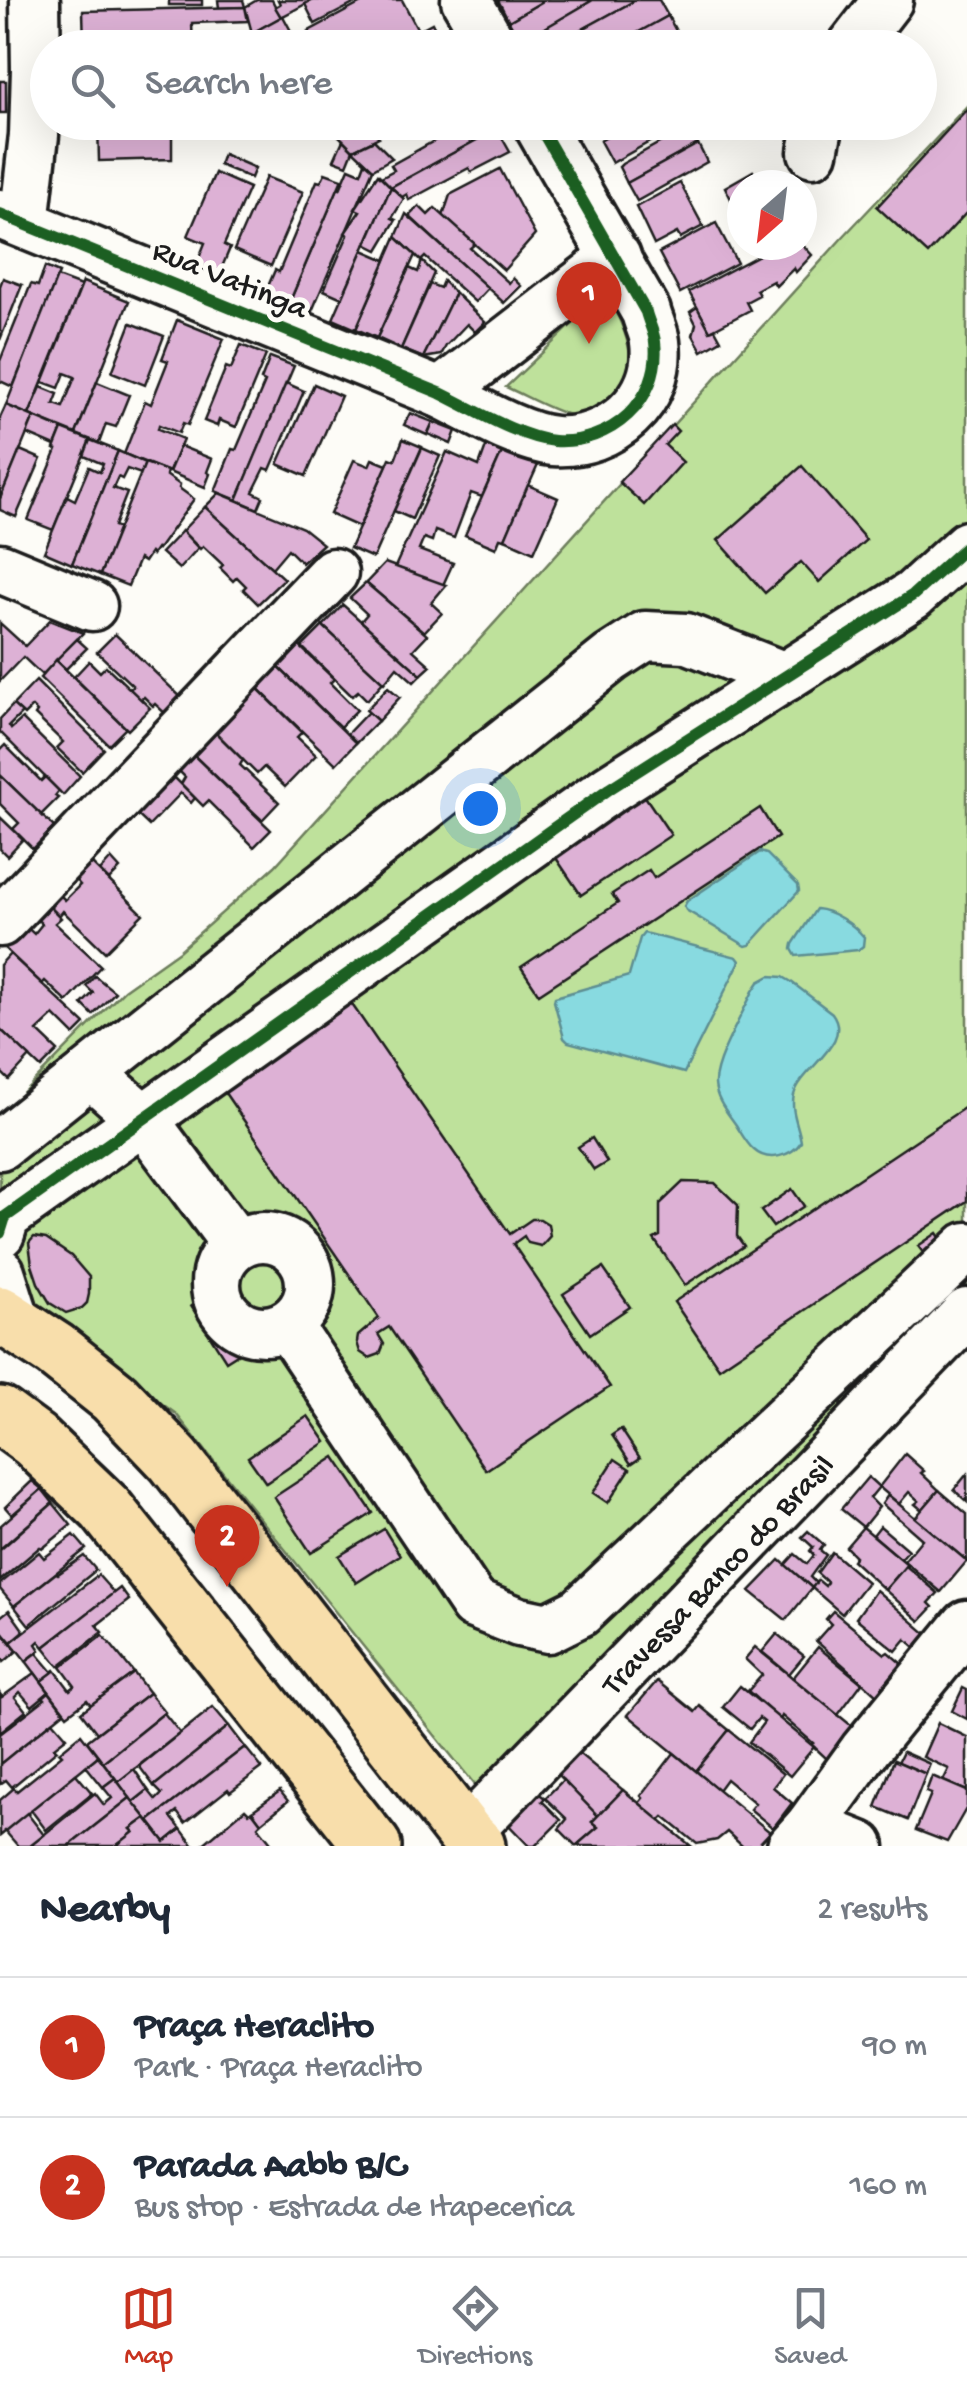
<!DOCTYPE html>
<meta charset="utf-8">
<style>
body{margin:0;font-family:"Gochi Hand",sans-serif;background:#f2f2f3;color:#1f2937}
.compass{position:absolute;left:727px;top:170px;width:90px;height:90px;border-radius:50%;background:#fff;box-shadow:0 10px 40px #0002;rotate:208deg}
.you{position:absolute;left:480px;top:808px;width:35px;height:35px;margin:-25px;border:8px solid #fff;border-radius:50%;background:#1a73e8;box-shadow:0 0 0 15px #1a73e833}
.badge{display:grid;place-items:center;width:65px;height:65px;border-radius:50%;background:#c8321e;color:#fff;font-size:32px;font-weight:700}
.pin{position:absolute;translate:-50% -82px;filter:drop-shadow(0 2px 5px #0008)}
.pin::after{content:'';position:absolute;top:52px;width:35px;height:30px;background:inherit;clip-path:polygon(0 0,100% 0,50% 100%)}
.list{margin:0;padding:0;list-style:none}
h2{display:flex;justify-content:space-between;align-items:center;height:130px;margin:0;padding:0 40px;font-size:42px}
h2 small{font-size:32px;font-weight:400;color:#747a83}
.list li{display:grid;grid-template-columns:65px 1fr auto;gap:30px;align-items:center;box-sizing:border-box;height:140px;padding:0 40px;border-top:2px solid #e0e1e3}
.list b{display:block;font-size:38px;white-space:nowrap}
.list p{margin:0;font-size:32px;white-space:nowrap;color:#747a83}
.list em{font-size:32px;font-style:normal;color:#747a83}
.icon{flex:none;width:55px;height:55px;fill:none;stroke:currentColor;stroke-width:2;stroke-linecap:round;stroke-linejoin:round}
.map{position:relative;flex:none;width:967px;height:1846px;overflow:hidden}
.search{position:absolute;background:#fff;box-shadow:0 10px 40px #0002;left:30px;right:30px;top:30px;height:110px;display:flex;align-items:center;gap:25px;box-sizing:border-box;padding:0 35px;border-radius:55px;color:#747a83;font-size:38px}
.sheet{height:410px;background:#fff}
nav{display:flex;justify-content:space-around;align-items:center;box-sizing:border-box;height:140px;border-top:2px solid #e0e1e3;background:#fff;font-size:28px;color:#747a83}
nav a{display:grid;justify-items:center;gap:5px}
nav .on{color:#c8321e}
.map>svg:first-child{display:block}
.green{fill:#bee19b;stroke:#6d7e5c;stroke-width:2.5}
.water{fill:#88dae0;stroke:#5d8e92;stroke-width:2.5}
.building{fill:#ddb1d5;stroke:#1c1c1c;stroke-width:2.5}
.lines{fill:none;stroke-linecap:round;stroke-linejoin:round}
.minor-casing{stroke:#1c1c1c;stroke-width:55}
.major-casing{stroke:#1c1c1c;stroke-width:62}
.minor{stroke:#fdfcf7;stroke-width:48}
.major{stroke:#f8deab;stroke-width:55}
.cycleway-casing{stroke:#fdfcf7;stroke-width:19}
.cycleway{stroke:#1b5e20;stroke-width:12}
.labels{text-anchor:middle;stroke-width:10;stroke-linejoin:round;paint-order:stroke}
.street-label{font-size:32px;fill:#1c1c1c;stroke:#fdfcf7}
</style>
<div class="map">
<svg width="967" height="1846" viewBox="0 0 967 1846">
<rect width="100%" height="100%" fill="#fdfcf7"/>
<filter id="ink" filterUnits="userSpaceOnUse"><feTurbulence type="fractalNoise" baseFrequency=".01" numOctaves="2"/><feDisplacementMap in="SourceGraphic" scale="20" xChannelSelector="R" yChannelSelector="G"/><feConvolveMatrix kernelMatrix="1 2 1 2 8 2 1 2 1" color-interpolation-filters="sRGB"/></filter>
<g filter="url(#ink)">
<g class="green">
<polygon points="967,106 967,1305 475,1785 176,1414 0,1286 0,1116 124,990 179,951 275,866 842,238"/>
<path d="M606,292c19,38 43,81 0,110 -11,7 -22,16 -36,13 -18,-4 -46,-20 -64,-28z"/>
</g>
<g class="water">
<polygon points="760,852 767,854 798,885 799,891 750,945 746,946 686,910 684,906 687,901"/>
<path d="M816,909c16,1 37,15 48,28l-1,9 -5,4 -62,6 -4,-7 1,-5z"/>
<polygon points="644,933 737,957 740,961 684,1073 568,1042 564,1038 554,1001 555,997 629,976 640,938"/>
<path d="M770,976l13,1 7,4 42,32c22,30 -31,55 -38,82 -4,16 5,31 7,47 -9,14 -33,21 -47,8 -7,-6 -13,-17 -18,-25 -9,-13 -20,-25 -21,-41 -1,-22 28,-71 38,-93l6,-9z"/>
</g>
<g class="building">
<rect x="169" y="0" width="33" height="5"/>
<polygon points="218,0 243,0 245,7 219,8"/>
<polygon points="257,0 272,0 281,17 252,33 245,7"/>
<polygon points="278,0 313,0 281,17 275,7 280,4"/>
<polygon points="313,0 361,0 315,24 305,4"/>
<polygon points="367,0 402,0 418,30 385,48 333,48 329,40 318,46 309,31"/>
<polygon points="498,0 545,0 509,21"/>
<polygon points="545,0 593,0 521,43 509,21"/>
<polygon points="593,0 636,0 548,48 524,48 521,43 530,37 535,46 550,38 545,28"/>
<polygon points="636,0 659,0 668,16 612,48 548,48"/>
<polygon points="245,7 248,21 192,23 193,48 68,48 68,45 84,44 83,11"/>
<polygon points="283,16 291,31 277,39 281,46 256,48 252,33"/>
<polygon points="668,16 685,48 645,48 637,33"/>
<polygon points="432,23 439,36 424,45 425,48 385,48"/>
<rect x="0" y="81" width="6" height="32"/>
<polygon points="967,109 967,212 928,254 877,207"/>
<polygon points="98,122 172,122 172,159 99,161"/>
<polygon points="364,122 379,137 353,150 334,131 351,122"/>
<polygon points="457,122 494,122 497,129 391,187 381,177 394,170 391,165 450,132 447,128"/>
<polygon points="633,122 685,122 612,163 600,141"/>
<polygon points="688,127 698,144 627,183 619,167 622,164"/>
<polygon points="497,129 510,152 471,172 469,168 409,200 407,194 402,197 391,187"/>
<polygon points="343,140 353,150 347,165 334,160"/>
<polygon points="374,140 392,158 373,169 353,150"/>
<polygon points="698,144 707,162 637,201 627,183"/>
<polygon points="223,154 255,168 251,178 219,165"/>
<polygon points="365,162 373,169 312,311 290,301 338,188 340,189 349,168 361,173"/>
<polygon points="500,169 535,235 504,270 443,216 450,195"/>
<polygon points="753,171 761,185 742,185 742,205 736,209 725,187"/>
<polygon points="215,173 249,188 224,245 230,248 220,272 197,263 205,243 188,236"/>
<polygon points="325,173 342,179 290,301 266,291 275,270 279,272 317,181 321,182"/>
<polygon points="378,174 391,187 342,298 324,290 348,235 345,233 360,211 355,209"/>
<polygon points="266,177 303,192 271,266 234,250"/>
<polygon points="680,183 703,226 680,238 677,233 654,245 636,207"/>
<polygon points="391,187 404,199 392,218 396,220 378,250 366,244"/>
<polygon points="419,206 428,215 435,208 475,244 470,248 509,283 513,278 521,286 504,303 409,216"/>
<polygon points="406,214 488,288 475,302 425,257 421,261 396,237"/>
<polygon points="716,223 737,263 680,293 659,253"/>
<polygon points="396,237 415,255 377,338 356,329"/>
<polygon points="802,244 812,255 796,272 794,268 776,286 773,281 756,290 759,295 746,302 750,310 710,331 689,292 778,245"/>
<polygon points="363,250 386,260 356,329 333,319"/>
<polygon points="422,261 434,273 401,349 377,338 409,268 418,272"/>
<polygon points="45,267 59,273 13,387 0,381 0,361 31,284 38,286"/>
<polygon points="57,277 81,286 29,415 6,405"/>
<polygon points="3,278 22,285 0,340 0,286"/>
<polygon points="443,281 455,293 423,358 401,349 430,284 440,288"/>
<polygon points="83,282 129,301 76,434 29,415 41,387 58,394 54,404 63,407 75,377 65,373 59,388 43,382"/>
<polygon points="455,293 485,322 475,332 467,324 446,346 441,355 423,358"/>
<polygon points="697,307 710,331 715,329 721,340 702,351 693,335 696,324 690,312"/>
<polygon points="177,320 224,339 188,425 183,423 179,433 159,425 158,429 183,439 169,472 124,454 145,401 151,404 168,361 162,359"/>
<polygon points="131,323 164,336 145,385 112,372"/>
<polygon points="241,345 266,355 236,427 219,420 217,426 204,421 226,367 231,369"/>
<polygon points="270,357 294,366 237,500 215,491 232,449 236,450 265,382 261,380"/>
<polygon points="97,382 129,395 116,427 106,424 99,443 76,434"/>
<polygon points="286,383 304,391 270,470 265,468 253,492 263,497 258,509 237,500"/>
<polygon points="314,384 341,396 306,476 278,464"/>
<polygon points="6,405 34,417 0,499 0,418"/>
<polygon points="410,413 433,422 427,435 404,425"/>
<polygon points="34,417 62,429 55,446 27,434"/>
<polygon points="433,422 456,431 451,444 428,434"/>
<polygon points="672,425 678,431 665,445 683,462 644,505 619,482"/>
<polygon points="62,429 90,440 53,530 28,520 57,450 54,449"/>
<polygon points="403,439 422,447 373,558 350,548 390,458 395,460"/>
<polygon points="90,440 118,451 72,564 44,552 67,496 75,500 89,467 100,472 103,464 84,456"/>
<polygon points="487,444 503,450 482,497 471,493 454,538 435,531 432,541 424,538 419,550 453,563 443,585 395,567 447,452 479,466"/>
<polygon points="180,446 212,459 207,472 210,474 205,487 169,472"/>
<polygon points="422,448 440,456 412,519 394,511"/>
<polygon points="20,450 41,459 16,517 0,510 0,499"/>
<polygon points="503,450 538,465 505,539 500,538 496,548 465,535"/>
<polygon points="118,451 145,463 141,474 127,469 122,479 118,477 113,488 127,493 114,526 119,528 100,575 72,564"/>
<polygon points="372,459 387,465 359,527 330,514 354,460 369,466"/>
<polygon points="145,463 167,471 166,475 180,485 179,488 194,499 158,549 157,548 152,555 150,553 144,562 139,559 128,586 100,575"/>
<polygon points="802,466 866,540 819,582 801,562 765,593 718,540"/>
<polygon points="528,485 558,498 534,552 505,539"/>
<polygon points="219,493 303,528 323,544 302,563 288,549 272,568 205,507"/>
<polygon points="205,507 284,579 258,604 243,589 246,586 237,577 233,581 220,568 223,565 203,546 200,549 182,531"/>
<polygon points="182,531 198,548 179,569 161,553"/>
<polygon points="385,563 446,585 431,603 442,613 424,632 366,583"/>
<polygon points="366,583 427,635 413,650 431,666 421,675 361,621 367,614 350,598"/>
<polygon points="343,605 421,675 414,682 397,667 384,683 323,626"/>
<polygon points="50,620 83,633 42,675 23,657 0,681 0,623 25,646"/>
<polygon points="323,626 383,682 367,700 358,691 352,696 302,647"/>
<polygon points="115,634 185,701 169,717 155,704 153,706 144,697 140,700 130,689 133,686 97,652"/>
<polygon points="289,636 334,679 330,683 357,710 340,727 268,657"/>
<polygon points="77,639 87,648 66,669 56,660"/>
<polygon points="268,657 356,743 336,764 248,679"/>
<polygon points="56,660 126,728 109,745 40,678"/>
<polygon points="89,661 100,672 106,666 150,708 128,730 74,677"/>
<polygon points="248,679 302,732 297,737 316,755 285,787 264,767 257,774 206,723"/>
<polygon points="36,681 104,749 82,772 57,748 63,742 35,715 37,712 32,707 24,715 13,705"/>
<polygon points="388,687 400,697 378,721 366,710"/>
<polygon points="13,705 22,713 9,726 11,729 22,719 80,776 63,795 0,732 0,719"/>
<polygon points="368,712 378,721 356,743 347,734"/>
<polygon points="206,723 243,760 240,765 279,802 262,820 184,746"/>
<polygon points="5,745 41,781 45,777 59,791 55,796 58,798 41,815 0,775 0,750"/>
<polygon points="184,746 271,830 254,847 208,801 203,806 181,784 185,777 169,761"/>
<polygon points="165,768 195,798 191,803 181,793 149,826 128,806"/>
<polygon points="0,775 54,827 33,849 13,829 19,823 0,804"/>
<polygon points="638,786 671,835 581,895 548,846"/>
<polygon points="760,808 778,837 539,994 521,967 618,903 612,894 649,870 654,878"/>
<polygon points="0,817 23,839 7,856 0,849"/>
<polygon points="111,859 120,869 109,880 100,871"/>
<polygon points="88,860 143,914 105,952 63,911 59,916 38,895 49,884 65,900 80,885 72,876"/>
<polygon points="38,895 61,918 55,923 101,966 67,1002 45,981 42,984 0,944 16,917 34,934 42,924 25,908"/>
<polygon points="10,954 85,1024 74,1035 54,1015 37,1031 58,1051 41,1068 0,1029 0,965"/>
<polygon points="95,976 115,992 93,1015 82,1004 93,993 86,986"/>
<polygon points="351,1003 510,1234 532,1219 540,1219 548,1224 550,1236 541,1246 528,1243 524,1236 513,1244 610,1387 486,1470 389,1327 378,1334 384,1344 380,1354 369,1358 360,1352 357,1342 358,1336 379,1318 223,1090"/>
<polygon points="0,1029 30,1057 9,1080 0,1071"/>
<polygon points="967,1106 967,1201 719,1368 674,1302"/>
<polygon points="592,1138 607,1162 594,1170 578,1147"/>
<polygon points="683,1182 715,1183 738,1205 737,1236 744,1246 685,1285 654,1239 660,1236 660,1204"/>
<polygon points="792,1189 804,1206 773,1227 761,1211"/>
<polygon points="937,1233 949,1250 931,1263 918,1246"/>
<polygon points="34,1237 46,1239 71,1256 89,1277 89,1294 87,1303 82,1308 66,1313 50,1303 38,1283 32,1265 29,1243"/>
<polygon points="603,1268 630,1307 590,1334 563,1294"/>
<polygon points="210,1294 245,1349 226,1361 191,1306"/>
<polygon points="308,1416 326,1442 266,1483 248,1457"/>
<polygon points="621,1429 640,1458 631,1464 612,1435"/>
<polygon points="905,1454 924,1471 921,1473 939,1490 922,1510 915,1504 919,1501 909,1492 899,1504 879,1487"/>
<polygon points="335,1457 373,1513 311,1553 274,1497"/>
<polygon points="615,1459 630,1469 608,1503 593,1493"/>
<polygon points="967,1474 967,1502 954,1490"/>
<polygon points="868,1477 879,1487 870,1498 879,1507 863,1527 841,1509"/>
<polygon points="32,1481 42,1489 12,1515 5,1507"/>
<polygon points="42,1489 53,1503 0,1549 0,1526"/>
<polygon points="939,1490 967,1514 967,1561 915,1518"/>
<polygon points="888,1495 967,1561 941,1592 904,1561 922,1539 882,1504"/>
<polygon points="53,1503 71,1525 43,1548 40,1547 0,1581 0,1550"/>
<polygon points="880,1526 908,1550 901,1559 873,1535"/>
<polygon points="863,1527 907,1564 885,1590 852,1560 855,1556 846,1547"/>
<polygon points="384,1529 400,1555 356,1583 339,1556"/>
<polygon points="808,1531 824,1545 820,1550 826,1555 810,1577 816,1583 812,1588 785,1565 795,1554 807,1564 814,1555 810,1551 813,1547 802,1537"/>
<polygon points="74,1535 86,1549 14,1606 0,1589 0,1584 39,1552 44,1558"/>
<polygon points="832,1552 867,1582 842,1614 812,1588 818,1580 825,1586 827,1582 817,1573"/>
<polygon points="84,1556 96,1570 29,1625 14,1606 56,1573 58,1574"/>
<polygon points="780,1560 812,1588 786,1620 750,1591"/>
<polygon points="906,1566 938,1593 929,1603 933,1607 920,1621 885,1590"/>
<polygon points="98,1575 114,1593 44,1647 39,1641 36,1644 40,1650 26,1661 11,1642"/>
<polygon points="120,1588 129,1600 97,1625 103,1632 59,1666 44,1647"/>
<polygon points="876,1590 928,1635 916,1648 906,1639 896,1651 856,1618"/>
<polygon points="9,1610 24,1631 11,1642 0,1629 0,1617"/>
<polygon points="833,1611 885,1654 888,1652 903,1665 878,1696 816,1641 831,1624 826,1619"/>
<polygon points="2,1632 17,1651 4,1662 3,1660 0,1662 0,1634"/>
<polygon points="777,1634 804,1656 789,1674 762,1652"/>
<polygon points="103,1635 134,1673 91,1705 87,1700 67,1715 41,1681 55,1670 70,1690 75,1686 61,1667"/>
<polygon points="755,1647 853,1727 827,1759 811,1744 813,1743 782,1716 780,1720 748,1691 762,1675 745,1659"/>
<polygon points="818,1647 862,1683 838,1715 793,1678"/>
<polygon points="37,1653 53,1672 41,1681 26,1661"/>
<polygon points="35,1673 49,1692 32,1706 20,1692 15,1697 26,1711 0,1732 0,1694 2,1697"/>
<polygon points="134,1673 149,1693 97,1733 81,1712"/>
<polygon points="657,1681 695,1712 700,1706 729,1730 696,1771 628,1715"/>
<polygon points="740,1686 814,1747 790,1776 749,1742 764,1722 759,1718 750,1729 723,1707"/>
<polygon points="963,1688 967,1690 967,1719 952,1711"/>
<polygon points="49,1692 64,1712 0,1764 0,1734 45,1699 43,1697"/>
<polygon points="149,1693 165,1712 103,1762 87,1741"/>
<polygon points="213,1707 229,1726 154,1786 139,1766"/>
<polygon points="164,1713 180,1733 118,1782 103,1762"/>
<polygon points="53,1721 67,1737 54,1747 57,1750 12,1787 6,1780 0,1784 0,1764"/>
<polygon points="938,1723 967,1737 967,1791 943,1781 949,1769 923,1757"/>
<polygon points="229,1726 245,1747 149,1821 133,1802 148,1790 156,1800 162,1794 154,1786"/>
<polygon points="729,1730 783,1774 773,1787 792,1803 773,1828 750,1809 755,1803 726,1779 718,1790 696,1771"/>
<polygon points="81,1734 98,1756 0,1836 0,1800 14,1788 17,1791 62,1755 59,1752"/>
<polygon points="245,1747 262,1768 230,1792 228,1789 185,1823 177,1812 171,1817 181,1829 165,1842 149,1821"/>
<polygon points="576,1751 623,1790 598,1816 555,1772"/>
<polygon points="903,1752 930,1764 926,1774 898,1762"/>
<polygon points="674,1753 770,1832 757,1846 742,1846 727,1832 717,1840 697,1844 664,1817 660,1821 639,1803 643,1798 641,1796"/>
<polygon points="98,1756 115,1778 103,1787 86,1766"/>
<polygon points="894,1760 926,1774 908,1820 876,1807"/>
<polygon points="134,1769 148,1790 133,1802 118,1782"/>
<polygon points="76,1774 92,1793 46,1830 31,1810"/>
<polygon points="932,1776 967,1791 967,1807 947,1842 916,1830 931,1794 926,1792"/>
<polygon points="115,1778 130,1798 69,1846 30,1846 95,1793 104,1805 112,1798 103,1787"/>
<polygon points="563,1780 598,1816 592,1822 598,1827 576,1846 559,1829 567,1819 545,1798"/>
<polygon points="623,1790 639,1803 691,1846 576,1846 598,1827 592,1822"/>
<polygon points="280,1791 288,1801 261,1823 252,1811"/>
<polygon points="538,1793 545,1798 542,1801 561,1820 535,1846 529,1846 506,1822"/>
<polygon points="130,1798 146,1818 131,1829 134,1832 116,1846 69,1846"/>
<polygon points="245,1809 249,1813 252,1811 261,1823 258,1826 274,1846 201,1846"/>
<polygon points="27,1813 44,1835 30,1846 18,1846 5,1831"/>
<polygon points="146,1818 165,1842 181,1829 194,1846 116,1846 134,1832 131,1829"/>
</g>
<g class="lines">
<defs>
<g id="minor">
<polyline points="466,0 494,48"/>
<polyline points="851,48 888,0"/>
<polyline points="813,152 819,122"/>
<path d="M0,214l440,179c31,15 80,45 114,48 56,4 108,-41 101,-99 -1,-10 -7,-21 -9,-30l-109,-190"/>
<polyline points="24,223 34,135 36,69 35,0"/>
<polyline points="440,393 616,257"/>
<polyline points="0,568 92,606"/>
<polyline points="0,922 333,573"/>
<polyline points="92,1074 143,1119 236,1244"/>
<polyline points="0,1145 611,658 645,636 686,638 785,677"/>
<polyline points="0,1233 5,1217 609,789 913,595 967,546"/>
<circle cx="263" cy="1284" r="47"/>
<polyline points="0,1272 17,1325"/>
<polyline points="288,1326 474,1604 519,1622 548,1628 580,1612 967,1247"/>
<polyline points="810,1826 860,1846"/>
<path id="s1" d="M465,1834l502,-521"/>
<polyline points="792,1846 810,1826 864,1751 967,1625"/>
</g>
<g id="major">
<polyline points="0,1314 55,1350 114,1397 174,1460 465,1834 477,1846"/>
<polyline points="0,1415 34,1440 105,1508 373,1846"/>
</g>
</defs>
<use href="#minor" class="minor-casing"/>
<use href="#major" class="major-casing"/>
<use href="#minor" class="minor"/>
<use href="#major" class="major"/>
<defs>
<g id="cycleway">
<path d="M0,214l440,179c31,15 80,45 114,48 56,4 108,-41 101,-99 -1,-10 -7,-21 -9,-30l-109,-190"/>
<polyline points="0,1233 5,1217 609,789 913,595 967,546"/>
</g>
</defs>
<use href="#cycleway" class="cycleway-casing"/>
<use href="#cycleway" class="cycleway"/>
</g>
</g>
<g class="labels">
<g class="street-label">
<text transform="translate(231 277) rotate(22)" y="11">Rua Vatinga</text>
<text dy="11" stroke="none"><textPath href="#s1" startOffset="362">Travessa Banco do Brasil</textPath></text>
</g>
</g>
</svg>
<svg class="compass" viewBox="-18 -18 36 36"><path d="M0-13l5 13h-10z" fill="#e53935"/><path d="M0 13l5-13h-10z" fill="#747a83"/></svg>
<div class="you"></div>
<div class="pin badge" style="left:589px;top:344px">1</div>
<div class="pin badge" style="left:227px;top:1587px">2</div>
<div class="search"><svg class="icon" aria-label="search" viewBox="0 0 24 24"><circle cx="10" cy="10" r="6"/><path d="M15 15l6 6"/></svg>Search here</div>
</div>
<section class="sheet">
<h2>Nearby<small>2 results</small></h2>
<ul class="list">
<li><span class="badge">1</span><div><b>Praça Heraclito</b><p>Park · Praça Heraclito</p></div><em>90 m</em></li>
<li><span class="badge">2</span><div><b>Parada Aabb B/C</b><p>Bus stop · Estrada de Itapecerica</p></div><em>160 m</em></li>
</ul>
</section>
<nav>
<a class="on"><svg class="icon" aria-label="map" viewBox="0 0 24 24"><path d="M3 6l6-2 6 2 6-2v14l-6 2-6-2-6 2zM9 4v14M15 6v14"/></svg>Map</a>
<a><svg class="icon" aria-label="directions" viewBox="0 0 24 24"><path d="M12 3l9 9-9 9-9-9zM9 14v-3h6M13 9l2 2-2 2"/></svg>Directions</a>
<a><svg class="icon" aria-label="saved" viewBox="0 0 24 24"><path d="M7 4h10v16l-5-4-5 4z"/></svg>Saved</a>
</nav>
